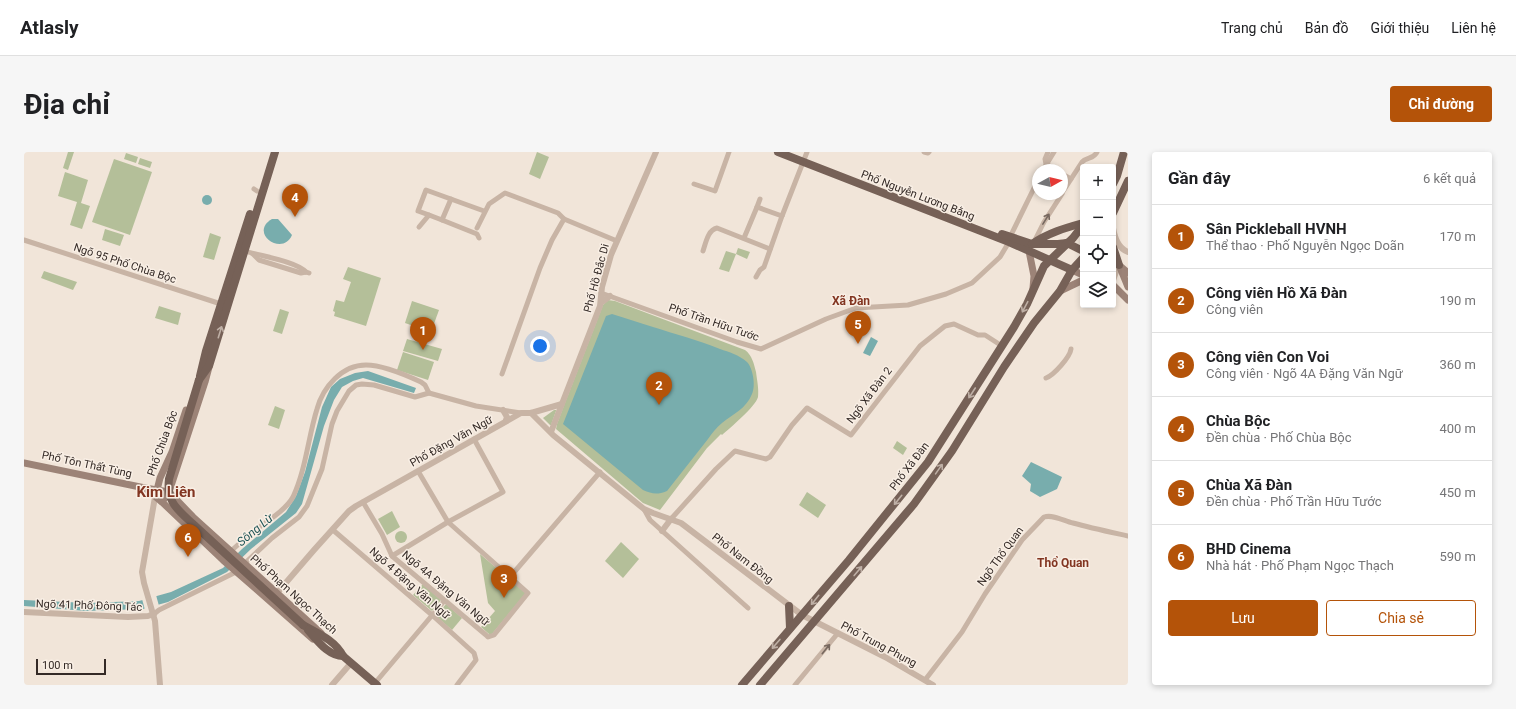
<!DOCTYPE html>
<html lang="vi">
<meta charset="utf-8">
<style>
body{margin:0;font-family:Roboto,sans-serif;background:#f6f6f6;color:#202124}
.controls{position:absolute;right:12px;top:12px;display:grid;overflow:hidden;border-radius:4px;box-shadow:0 2px 6px #0003}
.controls button{width:36px;height:36px;display:grid;place-items:center;padding:0;border:0;border-bottom:1px solid #e0e0e0;background:#fff;color:#202124;font:20px sans-serif}
.compass{position:absolute;left:1008px;top:12px;width:36px;height:36px;border-radius:50%;background:#fff;box-shadow:0 2px 6px #0003;rotate:82deg}
.scale{position:absolute;left:12px;bottom:10px;width:70px;box-sizing:border-box;padding-left:4px;border:2px solid #342a26;border-top:0;font-size:11px;line-height:14px;white-space:nowrap;color:#342a26;-webkit-text-stroke:3px #f9efe5;paint-order:stroke}
.you{position:absolute;left:516px;top:194px;width:14px;height:14px;margin:-10px;border:3px solid #fff;border-radius:50%;background:#1a73e8;box-shadow:0 0 0 6px #1a73e833}
.badge{display:grid;place-items:center;width:26px;height:26px;border-radius:50%;background:#b45309;color:#fff;font-size:13px;font-weight:700}
.pin{position:absolute;translate:-50% -33px;filter:drop-shadow(0 1px 2px #0008)}
.pin::after{content:'';position:absolute;top:21px;width:14px;height:12px;background:inherit;clip-path:polygon(0 0,100% 0,50% 100%)}
.list{margin:0;padding:0;list-style:none}
h2{display:flex;justify-content:space-between;align-items:center;height:52px;margin:0;padding:0 16px;font-size:17px}
h2 small{font-size:13px;font-weight:400;color:#757577}
.list li{display:grid;grid-template-columns:26px 1fr auto;gap:12px;align-items:center;box-sizing:border-box;height:64px;padding:0 16px;border-top:1px solid #e0e0e0}
.list b{display:block;font-size:15px;white-space:nowrap}
.list p{margin:0;font-size:13px;white-space:nowrap;color:#757577}
.list em{font-size:13px;font-style:normal;color:#757577}
.actions{display:flex;gap:8px;padding:12px 16px}
.actions a{flex:1;padding:9px 0;border:1px solid #b45309;border-radius:4px;text-align:center;font-size:14px;color:#b45309}
.actions .main{background:#b45309;color:#fff}
.icon{flex:none;width:22px;height:22px;fill:none;stroke:currentColor;stroke-width:2;stroke-linecap:round;stroke-linejoin:round}
.map{position:relative;flex:none;width:1104px;height:533px;overflow:hidden;border-radius:4px}
header{display:flex;align-items:center;gap:24px;box-sizing:border-box;height:56px;padding:0 20px;background:#fff;border-bottom:1px solid #e0e0e0}
header strong{font-size:19px}
nav{display:flex;gap:22px;margin-inline-start:auto;font-size:14px}
.intro{display:flex;align-items:center;justify-content:space-between;box-sizing:border-box;height:96px;padding:0 24px}
h1{margin:0;font-size:28px}
.button{padding:10px 18px;border-radius:4px;background:#b45309;color:#fff;font-size:14px;font-weight:700}
main{display:flex;gap:24px;padding:0 24px}
aside{flex:1;background:#fff;border-radius:4px;box-shadow:0 2px 6px #0003}
.map>svg:first-child{display:block}
.green{fill:#b4bf99}
.water{fill:#78adad}
.pier{fill:#f1e5d9}
.lines{fill:none;stroke-linecap:round;stroke-linejoin:round}
.minor{stroke:#c8b4a5;stroke-width:5}
.tertiary{stroke:#c8b4a5;stroke-width:6}
.secondary{stroke:#9c8377;stroke-width:7}
.primary{stroke:#766157;stroke-width:8}
.primary-bridge{stroke:#766157;stroke-width:8}
.oneway{stroke:#77685f}
.oneway2{stroke:#beafa5}
.labels{text-anchor:middle;stroke-width:3;stroke-linejoin:round;paint-order:stroke}
.street-label{font-size:11px;fill:#342a26;stroke:#f9efe5}
.neighbourhood-label{font-size:12px;font-weight:bold;fill:#823521;stroke:#f9efe5}
.water-label{font-size:12px;font-style:italic;fill:#1d5355;stroke:#f9efe5}
.district-label{font-size:15px;font-weight:bold;fill:#823521;stroke:#f9efe5}
</style>
<header>
<strong>Atlasly</strong>
<nav><a>Trang chủ</a><a>Bản đồ</a><a>Giới thiệu</a><a>Liên hệ</a></nav>
</header>
<div class="intro"><h1>Địa chỉ</h1><a class="button">Chỉ đường</a></div>
<main>
<div class="map">
<svg width="1104" height="533" viewBox="0 0 1104 533">
<rect width="100%" height="100%" fill="#f1e5d9"/>
<g class="green">
<polygon points="44,0 50,0 44,18 39,16"/>
<polygon points="513,0 525,5 516,27 505,22"/>
<polygon points="102,1 114,5 112,11 100,7"/>
<polygon points="116,6 128,10 126,16 114,12"/>
<polygon points="90,7 128,20 106,83 68,70"/>
<polygon points="41,20 64,28 57,51 66,54 58,77 46,73 53,50 34,44"/>
<polygon points="81,77 100,83 96,94 78,88"/>
<polygon points="186,81 197,85 190,108 179,105"/>
<polygon points="714,96 726,100 723,107 712,102"/>
<polygon points="702,99 712,102 705,120 695,117"/>
<polygon points="324,115 357,126 342,174 310,164 311,160 309,159 312,148 320,150 327,130 319,127"/>
<polygon points="20,119 53,130 49,138 17,126"/>
<path d="M584,148l7,1 130,49c7,5 9,14 11,22 1,8 3,17 2,25 -2,9 -28,31 -36,38l-1,-1 -14,14 -47,62 -17,-7 -87,-74 1,-5 6,-16 40,-103z"/>
<polygon points="388,149 415,158 407,180 381,171"/>
<polygon points="135,154 157,161 154,173 131,166"/>
<polygon points="256,157 265,160 258,182 249,179"/>
<polygon points="383,187 418,197 414,209 379,199"/>
<polygon points="379,200 410,210 404,228 373,218"/>
<polygon points="251,254 261,258 255,277 244,273"/>
<polygon points="530,258 532,258 532,259 527,273 526,273 519,266"/>
<polygon points="873,289 883,296 879,303 869,296"/>
<polygon points="783,340 802,353 794,366 775,353"/>
<polygon points="368,359 376,375 363,383 354,367"/>
<circle cx="377" cy="385" r="6"/>
<polygon points="597,390 615,407 599,426 581,409"/>
<polygon points="456,402 502,441 468,482 465,482 457,475 471,459 464,451"/>
<polygon points="399,432 417,448 408,459 389,443"/>
<polygon points="422,452 438,466 428,478 412,464"/>
</g>
<g class="water">
<circle cx="183" cy="48" r="5"/>
<path d="M248,67h6l14,16c-9,22 -44,-2 -20,-16z"/>
<path d="M588,162c14,4 27,9 41,13 22,7 45,13 67,22 9,3 19,6 27,13 6,6 9,24 5,32 -6,15 -19,20 -30,29 -6,5 -10,10 -14,16l-41,52c-10,4 -15,3 -24,-1l-80,-66 43,-108z"/>
<polygon points="847,185 854,189 846,204 839,201"/>
<polygon points="344,219 392,236 390,241 339,226 329,229 318,235 310,248 300,274 278,352 272,361 227,397 203,420 144,450 119,457 62,459 0,454 0,448 64,451 115,449 147,440 199,416 218,397 262,360 272,344 281,320 298,255 307,235 316,227 331,221"/>
<polygon points="1007,310 1038,325 1033,337 1016,345 1006,339 1007,332 998,324"/>
</g>
<polygon class="pier" points="132,443 135,454 121,458 118,447"/>
<g class="lines">
<g class="minor">
<polyline points="900,0 904,1 905,0"/>
<polyline points="1024,0 1021,7 1022,12 1032,18"/>
<polyline points="1019,18 1030,0"/>
<polyline points="1038,22 1047,27"/>
<polyline points="670,32 691,39 705,0"/>
<polyline points="230,37 233,39"/>
<path d="M1038,41l20,-31c5,-5 12,-3 15,-10"/>
<polyline points="733,55 736,47"/>
<polyline points="405,63 394,59 402,38 460,59"/>
<polyline points="418,68 453,82 455,86"/>
<polyline points="395,75 405,63 418,68 427,47"/>
<polyline points="453,76 465,52 481,41 534,61 540,67 593,89"/>
<polyline points="986,85 1014,28"/>
<polyline points="720,86 733,55 758,64"/>
<polyline points="0,88 197,152"/>
<polyline points="1010,90 1020,70 1038,42"/>
<path d="M221,99c15,5 51,10 61,21"/>
<path d="M679,99c3,-9 5,-21 14,-23l53,21"/>
<polyline points="229,102 235,108 277,121 282,120 285,121"/>
<polyline points="732,125 736,118 740,115 758,64 783,0"/>
<polyline points="1089,130 1095,113"/>
<polyline points="577,141 713,190 737,197 802,167 832,156 884,153 922,142 948,131 976,105 985,90"/>
<polyline points="478,222 516,116 528,88 540,67"/>
<path d="M1022,226c8,-3 24,-21 25,-29"/>
<polyline points="339,350 358,382 368,404 462,483 464,485 470,483 504,441 424,370 394,319"/>
<polyline points="620,357 626,368 724,456"/>
<polyline points="647,367 692,317 711,299 742,307 746,305 768,273 783,256 827,283 896,194 921,174 930,172 954,183 961,183 978,194"/>
<polyline points="309,378 408,463 450,501 452,508 433,533"/>
<path d="M207,399c8,-7 15,-14 23,-20 12,-9 32,-21 39,-34 13,-28 15,-59 24,-88 6,-22 25,-44 49,-44 16,0 40,10 55,17l4,3 4,8"/>
<polyline points="368,404 424,370 479,340 450,287"/>
<polyline points="220,412 248,386 275,365 283,354 298,317 308,272 313,259 325,239 332,233 338,232 350,233 391,245 405,241 452,254 497,261"/>
<polyline points="486,425 576,320"/>
<polyline points="130,462 135,458 212,420"/>
<path d="M901,528l37,-48 23,-38 37,-54 22,-23c9,-3 20,4 29,6 18,5 37,9 55,13"/>
<polyline points="351,531 421,448"/>
<polyline points="771,533 814,481"/>
</g>
<g class="tertiary">
<path d="M1089,76c2,10 5,20 15,24"/>
<polyline points="578,150 586,144"/>
<polyline points="479,258 483,265 482,268"/>
<polyline points="507,261 529,283 620,357 629,361 657,371 778,463 861,505 909,533"/>
<polyline points="527,280 576,154 578,135 587,103 632,0"/>
<polyline points="131,345 118,420 120,431 131,469 136,533"/>
<polyline points="638,379 647,367"/>
<polyline points="253,441 290,398 325,359 332,354 497,261 507,261 538,252"/>
<polyline points="0,460 104,465 124,464 130,462"/>
<polyline points="308,533 327,511"/>
</g>
<g class="secondary">
<polyline points="1005,99 1010,124 1009,136"/>
<polyline points="1089,111 1095,113 1104,121"/>
<polyline points="1095,113 1104,135"/>
<polyline points="1048,118 1059,123"/>
<polyline points="1089,133 1104,148"/>
<polyline points="1036,139 1059,128"/>
<polyline points="0,311 121,336 145,340 169,365 297,481"/>
<polyline points="121,336 138,350 199,408 289,487"/>
<polyline points="132,342 136,326 148,300 162,258"/>
<polyline points="138,350 145,340 181,230 185,215"/>
</g>
<g class="primary">
<polyline points="754,0 985,90 1048,118"/>
<polyline points="1089,32 1093,24 1100,0"/>
<polyline points="1089,61 1104,29"/>
<polyline points="978,82 1008,92 1034,92 1043,91"/>
<polyline points="1043,91 1059,99"/>
<path d="M1008,92c16,-11 33,-16 51,-21"/>
<polyline points="1089,95 1095,113"/>
<polyline points="176,224 182,199 226,62"/>
<polyline points="175,228 185,214 251,0"/>
<polyline points="765,454 766,476"/>
<path d="M279,473c14,8 32,15 40,31l34,29"/>
<path d="M284,478c10,11 20,26 35,26"/>
<polyline points="718,533 825,408 904,310 990,175 1003,152 1020,114 1049,86 1059,73"/>
<polyline points="736,533 890,352 928,299 980,215 1010,171 1036,139 1048,118 1059,106"/>
</g>
<path class="primary-bridge" d="M175,228l-30,99c-3,23 9,31 24,45l110,101"/>
</g>
<defs><path id="oneway-shaft" d="M-6 0H5M1.5-3L5.5 0L1.5 3" fill="none" stroke-width="1.6" stroke-linecap="round" stroke-linejoin="round"/></defs>
<g class="oneway">
<use href="#oneway-shaft" transform="translate(1022 67) rotate(-58)"/>
<use href="#oneway-shaft" transform="translate(802 497) rotate(-51)"/>
</g>
<g class="oneway2">
<use href="#oneway-shaft" transform="translate(1001 155) rotate(118)"/>
<use href="#oneway-shaft" transform="translate(196 180) rotate(-73)"/>
<use href="#oneway-shaft" transform="translate(948 241) rotate(123)"/>
<use href="#oneway-shaft" transform="translate(915 317) rotate(-55)"/>
<use href="#oneway-shaft" transform="translate(874 348) rotate(129)"/>
<use href="#oneway-shaft" transform="translate(834 419) rotate(-50)"/>
<use href="#oneway-shaft" transform="translate(791 448) rotate(129)"/>
<use href="#oneway-shaft" transform="translate(752 492) rotate(131)"/>
</g>
<g class="labels">
<g class="street-label">
<text transform="translate(894 43) rotate(21)" y="4">Phố Nguyễn Lương Bằng</text>
<text transform="translate(101 111) rotate(18)" y="4">Ngõ 95 Phố Chùa Bộc</text>
<text transform="translate(572 126) rotate(-75)" y="4">Phố Hồ Đắc Di</text>
<text transform="translate(690 170) rotate(19)" y="4">Phố Trần Hữu Tước</text>
<text transform="translate(845 243) rotate(-53)" y="4">Ngõ Xã Đàn 2</text>
<text transform="translate(427 289) rotate(-29)" y="4">Phố Đặng Văn Ngữ</text>
<text transform="translate(138 291) rotate(-70)" y="4">Phố Chùa Bộc</text>
<text transform="translate(63 312) rotate(12)" y="4">Phố Tôn Thất Tùng</text>
<text transform="translate(885 314) rotate(-53)" y="4">Phố Xã Đàn</text>
<text transform="translate(976 404) rotate(-54)" y="4">Ngõ Thổ Quan</text>
<text transform="translate(719 406) rotate(38)" y="4">Phố Nam Đồng</text>
<text transform="translate(386 431) rotate(41)" y="4">Ngõ 4 Đặng Văn Ngữ</text>
<text transform="translate(422 436) rotate(40)" y="4">Ngõ 4A Đặng Văn Ngữ</text>
<text transform="translate(270 442) rotate(42)" y="4">Phố Phạm Ngọc Thạch</text>
<text transform="translate(65 453) rotate(2)" y="4">Ngõ 41 Phố Đông Tác</text>
<text transform="translate(855 492) rotate(28)" y="4">Phố Trung Phụng</text>
</g>
<g class="neighbourhood-label">
<text x="827" y="153">Xã Đàn</text>
<text x="1039" y="415">Thổ Quan</text>
</g>
<g class="water-label">
<text transform="translate(231 378) rotate(-40)" y="4">Sông Lừ</text>
</g>
<g class="district-label">
<text x="142" y="345">Kim Liên</text>
</g>
</g>
</svg>
<div class="controls">
<button>+</button>
<button>−</button>
<button><svg class="icon" aria-label="locate" viewBox="0 0 24 24"><circle cx="12" cy="12" r="6"/><path d="M12 2v4M12 18v4M2 12h4M18 12h4"/></svg></button>
<button><svg class="icon" aria-label="layers" viewBox="0 0 24 24"><path d="M12 4l9 5-9 5-9-5zM3 14l9 5 9-5"/></svg></button>
</div>
<svg class="compass" viewBox="-18 -18 36 36"><path d="M0-13l5 13h-10z" fill="#e53935"/><path d="M0 13l5-13h-10z" fill="#757577"/></svg>
<div class="scale">100 m</div>
<div class="you"></div>
<div class="pin badge" style="left:399px;top:198px">1</div>
<div class="pin badge" style="left:635px;top:253px">2</div>
<div class="pin badge" style="left:480px;top:446px">3</div>
<div class="pin badge" style="left:271px;top:65px">4</div>
<div class="pin badge" style="left:834px;top:192px">5</div>
<div class="pin badge" style="left:164px;top:405px">6</div>
</div>
<aside>
<h2>Gần đây<small>6 kết quả</small></h2>
<ul class="list">
<li><span class="badge">1</span><div><b>Sân Pickleball HVNH</b><p>Thể thao · Phố Nguyễn Ngọc Doãn</p></div><em>170 m</em></li>
<li><span class="badge">2</span><div><b>Công viên Hồ Xã Đàn</b><p>Công viên</p></div><em>190 m</em></li>
<li><span class="badge">3</span><div><b>Công viên Con Voi</b><p>Công viên · Ngõ 4A Đặng Văn Ngữ</p></div><em>360 m</em></li>
<li><span class="badge">4</span><div><b>Chùa Bộc</b><p>Đền chùa · Phố Chùa Bộc</p></div><em>400 m</em></li>
<li><span class="badge">5</span><div><b>Chùa Xã Đàn</b><p>Đền chùa · Phố Trần Hữu Tước</p></div><em>450 m</em></li>
<li><span class="badge">6</span><div><b>BHD Cinema</b><p>Nhà hát · Phố Phạm Ngọc Thạch</p></div><em>590 m</em></li>
</ul>
<div class="actions"><a class="main">Lưu</a><a>Chia sẻ</a></div>
</aside>
</main>
